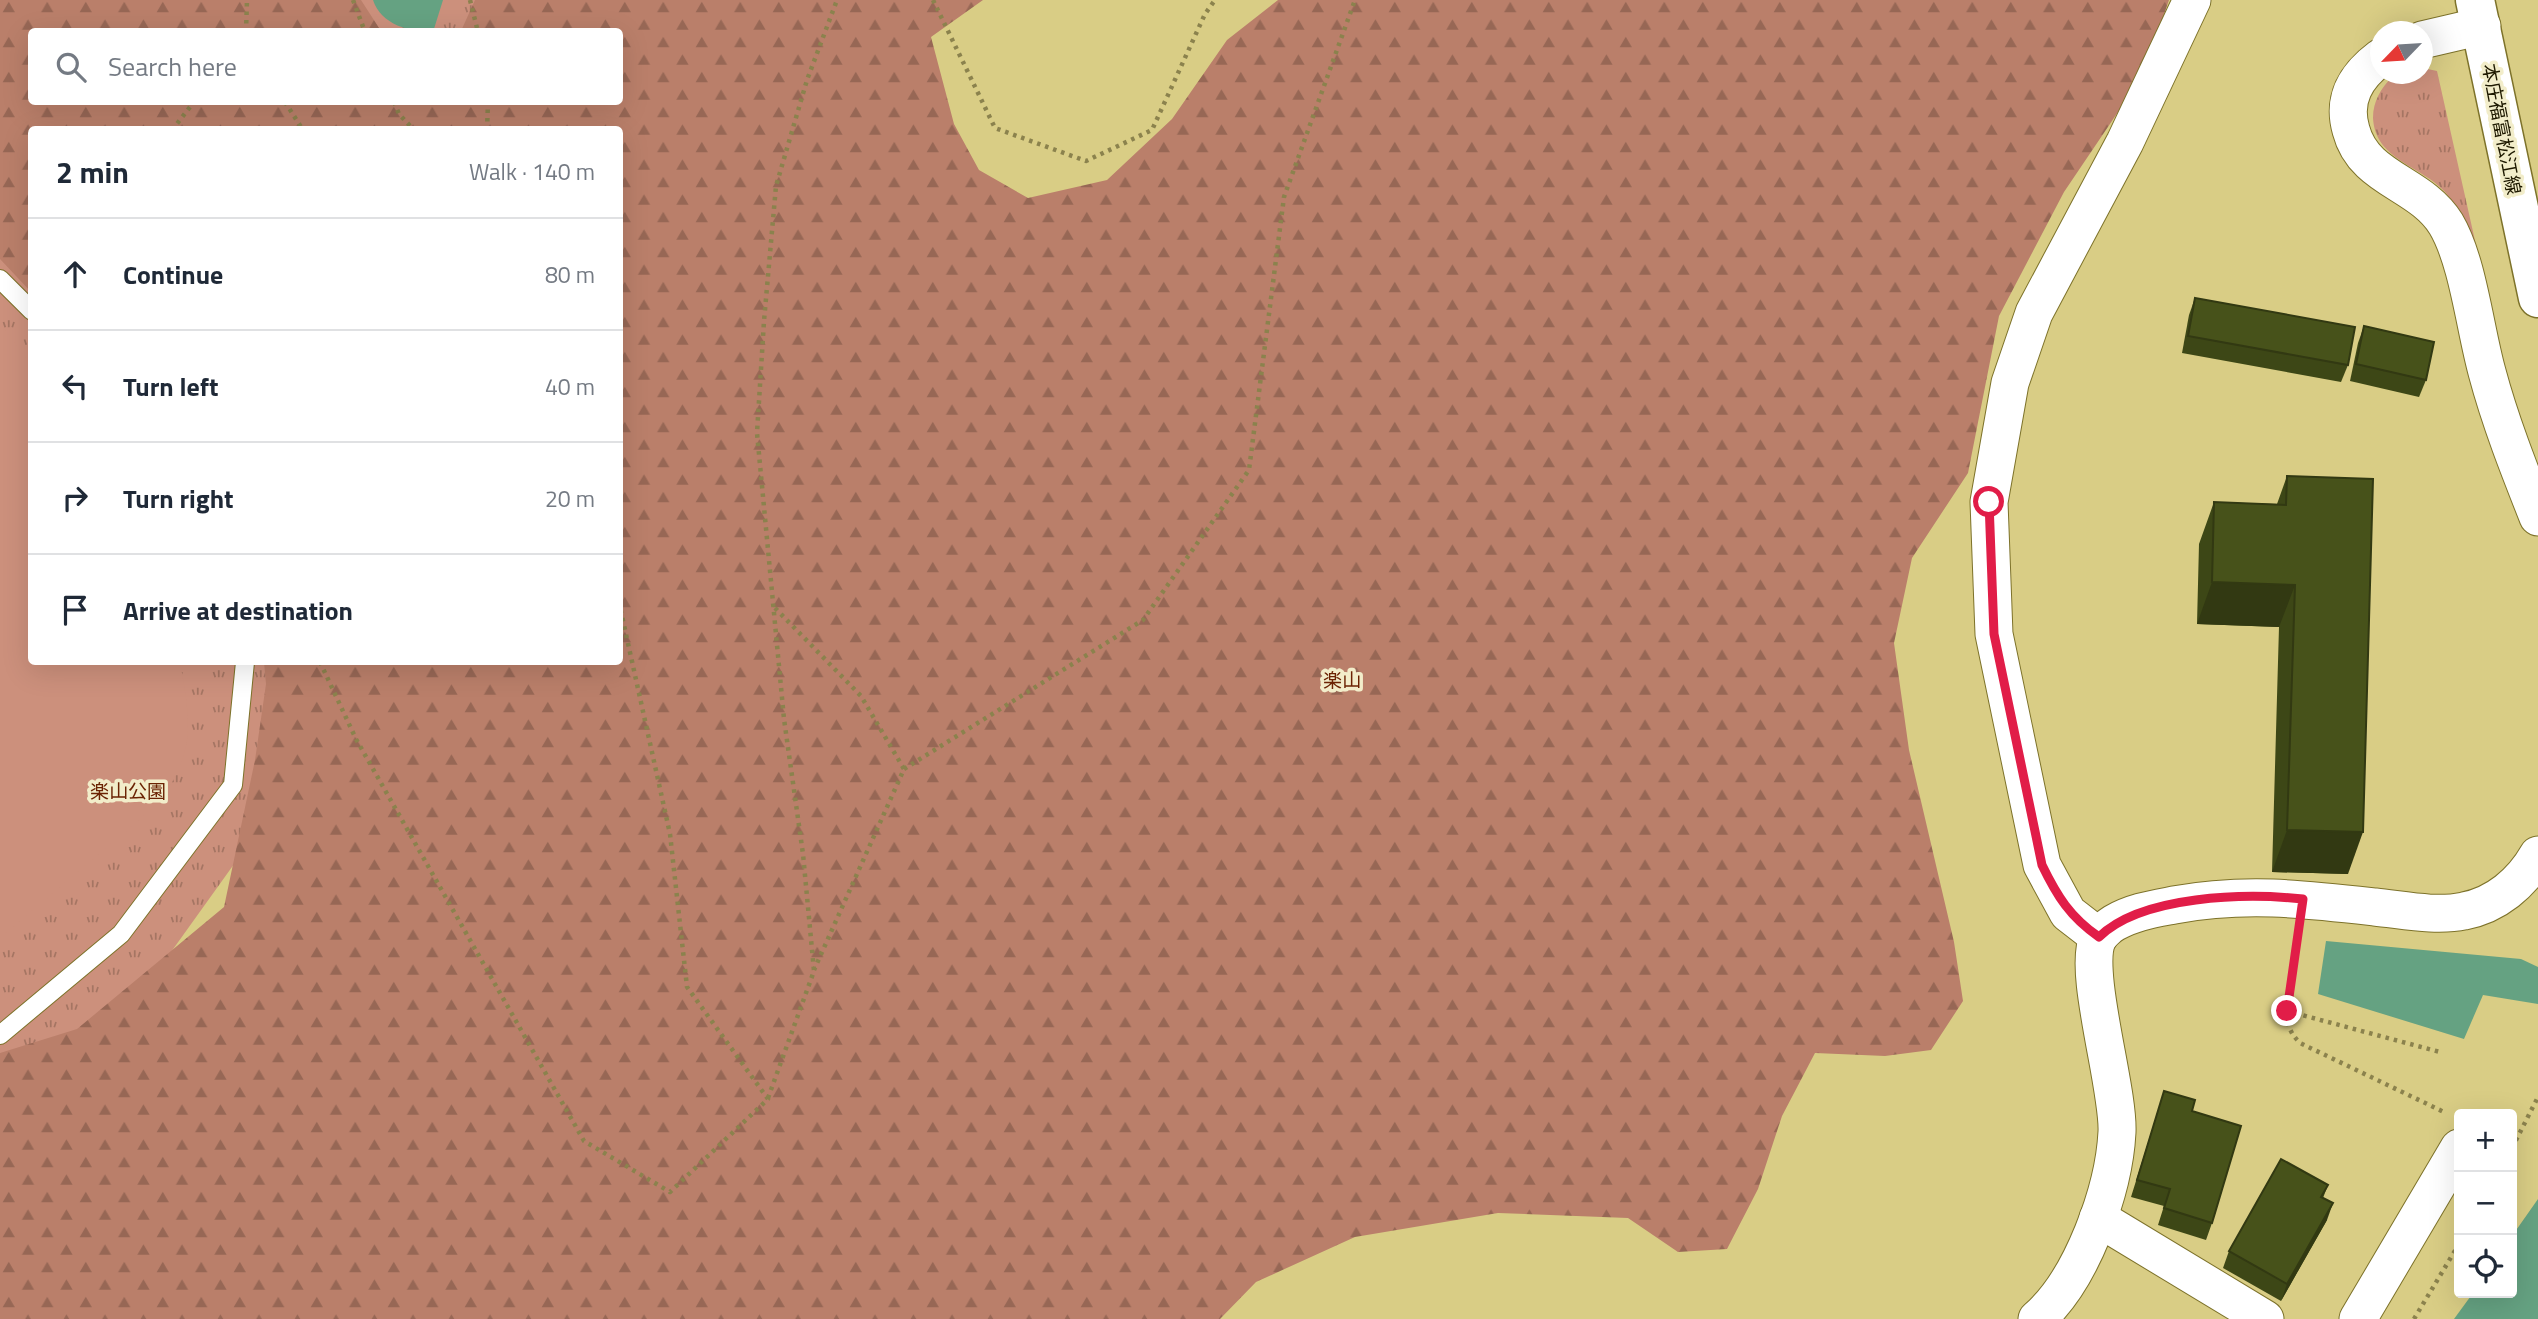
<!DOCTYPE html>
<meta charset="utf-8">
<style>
body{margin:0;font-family:"Titillium Web","Noto Sans JP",sans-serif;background:#f2f2f3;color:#1f2937}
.controls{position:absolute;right:21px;bottom:21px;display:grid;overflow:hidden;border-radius:7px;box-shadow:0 7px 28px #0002}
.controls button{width:63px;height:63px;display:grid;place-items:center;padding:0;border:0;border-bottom:2px solid #e0e1e3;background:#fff;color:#1f2937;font:35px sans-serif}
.compass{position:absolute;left:2370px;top:21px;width:63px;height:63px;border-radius:50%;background:#fff;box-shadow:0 7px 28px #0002;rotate:245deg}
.stop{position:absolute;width:21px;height:21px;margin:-16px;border:5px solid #e11d48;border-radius:50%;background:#fff}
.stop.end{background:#e11d48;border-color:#fff;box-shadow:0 2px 7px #0008}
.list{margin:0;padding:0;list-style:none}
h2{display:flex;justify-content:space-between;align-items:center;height:91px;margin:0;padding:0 28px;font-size:30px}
h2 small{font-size:23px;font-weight:400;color:#747a83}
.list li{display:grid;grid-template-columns:46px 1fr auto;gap:21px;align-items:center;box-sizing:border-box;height:112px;padding:0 28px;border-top:2px solid #e0e1e3}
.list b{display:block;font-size:26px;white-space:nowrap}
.list em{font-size:23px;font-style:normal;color:#747a83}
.icon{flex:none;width:38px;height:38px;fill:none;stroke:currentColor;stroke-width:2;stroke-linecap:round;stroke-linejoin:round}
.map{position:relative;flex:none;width:2538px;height:1319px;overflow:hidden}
.search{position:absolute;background:#fff;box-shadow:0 7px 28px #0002;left:28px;top:28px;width:595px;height:77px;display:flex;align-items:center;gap:18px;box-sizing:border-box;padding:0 24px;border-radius:7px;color:#747a83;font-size:26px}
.panel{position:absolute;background:#fff;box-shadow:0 7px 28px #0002;left:28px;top:126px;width:595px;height:539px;border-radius:7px}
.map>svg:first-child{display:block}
.grass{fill:url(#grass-tufts)}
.forest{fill:url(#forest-firs)}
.garden{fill:#cc907c}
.water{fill:#65a282}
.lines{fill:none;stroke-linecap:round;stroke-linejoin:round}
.lane-casing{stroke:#7d722a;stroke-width:20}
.street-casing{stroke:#7d722a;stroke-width:39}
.secondary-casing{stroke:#7d722a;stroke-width:41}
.path{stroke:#8b824d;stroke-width:4.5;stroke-dasharray:3.5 5;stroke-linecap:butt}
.lane{stroke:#fff;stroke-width:18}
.street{stroke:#fff;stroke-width:37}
.secondary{stroke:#fff;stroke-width:38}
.wall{fill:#3d4716}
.shaded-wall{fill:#323912}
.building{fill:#47521a;stroke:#323912;stroke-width:2}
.route{stroke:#e11d48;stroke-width:9}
.labels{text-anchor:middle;stroke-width:7;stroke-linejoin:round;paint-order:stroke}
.street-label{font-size:19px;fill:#1e1900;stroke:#f2edca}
.park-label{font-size:19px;fill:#6b2303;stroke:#f2edca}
</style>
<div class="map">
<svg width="2538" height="1319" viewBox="0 0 2538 1319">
<defs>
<pattern id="grass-tufts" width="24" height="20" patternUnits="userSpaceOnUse" patternTransform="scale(1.75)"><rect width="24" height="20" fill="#cc907c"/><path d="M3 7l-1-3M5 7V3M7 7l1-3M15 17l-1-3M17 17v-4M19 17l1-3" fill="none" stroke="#a57563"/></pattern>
<pattern id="forest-firs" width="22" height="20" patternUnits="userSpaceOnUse" patternTransform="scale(1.75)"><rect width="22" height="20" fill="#ba7f6a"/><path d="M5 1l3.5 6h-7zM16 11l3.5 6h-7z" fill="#976755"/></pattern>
</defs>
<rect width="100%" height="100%" fill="#d9cd85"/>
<g class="grass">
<polygon points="0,0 601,0 600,31 32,32 32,662 341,662 280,800 123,1019 0,1091"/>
<path d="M2423,68l14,3 41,183c-9,-21 -17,-44 -33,-62 -23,-26 -70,-32 -72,-74 0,-17 8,-30 20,-42l29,-2z"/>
</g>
<polygon class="forest" points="0,0 361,0 381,31 32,32 32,102 620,102 620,32 461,31 475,0 983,0 931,37 954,124 979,170 1028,198 1107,180 1172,119 1227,40 1278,0 2169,0 2143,75 2064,192 1999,316 1968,473 1912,558 1894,643 1909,750 1954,942 1963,1001 1931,1050 1885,1056 1815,1053 1782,1116 1758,1189 1727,1249 1678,1252 1628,1218 1498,1213 1355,1237 1256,1282 1220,1319 0,1319 0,1053 77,1029 224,907 255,760 266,684 264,662 620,662 620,130 32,130 31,292 0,259"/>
<path class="garden" d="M0,323l31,42 1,297h148c11,61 16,89 -22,142l-158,134z"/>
<g class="water">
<path d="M373,0h70l-10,32c-23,0 -52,-7 -60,-32z"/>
<polygon points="2326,941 2521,959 2538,967 2538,1004 2483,995 2464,1039 2318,994"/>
<polygon points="2538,1199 2538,1319 2454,1319 2473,1293 2512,1293 2512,1236"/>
</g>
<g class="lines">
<defs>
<g id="lane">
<polyline points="0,279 32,311"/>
<polyline points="0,1035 121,934 233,785 245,662"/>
</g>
<g id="street">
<polyline points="2422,40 2482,26"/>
<path d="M2380,58c-24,18 -38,41 -29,72 13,50 69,52 95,94 22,37 29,105 41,148 13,49 32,97 51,145"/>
<polyline points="2099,937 2068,913 2042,865 1994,634 1989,502 2010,383 2034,313 2125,142 2192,0"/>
<polyline points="2098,1218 2265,1319"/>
<path d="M2037,1319c45,-39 77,-129 80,-187 2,-44 -35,-162 -19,-194 3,-5 11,-12 16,-15 19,-11 39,-14 60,-18 71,-13 130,-6 201,2 29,3 61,10 89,4 32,-6 58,-28 74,-56"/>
<polyline points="2358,1319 2459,1148"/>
</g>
<polyline id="secondary" points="2475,0 2538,298"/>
</defs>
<use href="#lane" class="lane-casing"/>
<use href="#street" class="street-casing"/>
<use href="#secondary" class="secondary-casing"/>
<g class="path">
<polyline points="353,0 365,32"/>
<polyline points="470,0 478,32"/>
<polyline points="933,0 995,128 1086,161 1152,130 1205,14 1215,0"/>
<polyline points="246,32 247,0"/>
<polyline points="285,102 303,130"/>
<polyline points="394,102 399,114 414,130"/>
<polyline points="172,130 194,102"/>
<polyline points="487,130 488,102"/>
<polyline points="775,608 861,696 904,769 814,970"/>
<polyline points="320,662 356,739 584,1141 670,1192 768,1099 687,987 670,834 620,607"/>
<polyline points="904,769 1143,620 1249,470 1284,197 1355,0"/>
<path d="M2297,938l-10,73c0,14 3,22 13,32l146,70"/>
<polyline points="2287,1011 2440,1052"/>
<polyline points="768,1098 814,971 803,854 784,719 757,433 764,321 776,186 807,80 837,0"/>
<polyline points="2512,1148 2538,1097"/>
<polyline points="2414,1319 2459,1244"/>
</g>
<use href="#lane" class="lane"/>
<use href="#street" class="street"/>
<use href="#secondary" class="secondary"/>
</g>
<g class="wall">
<polygon points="2195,298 2348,365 2341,382 2182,353 2189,315"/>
<polygon points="2364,326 2426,380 2419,397 2350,381 2358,343"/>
<polygon points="2287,476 2348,874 2272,872 2279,627 2197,624 2199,544 2214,502 2277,504"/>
<polygon points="2164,1091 2192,1111 2212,1223 2206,1240 2158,1225 2164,1206 2131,1197"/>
<polygon points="2328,1185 2323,1198 2327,1220 2281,1301 2223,1268 2229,1251"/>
</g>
<g class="shaded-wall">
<polygon points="2212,582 2295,585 2279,627 2197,624"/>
<polygon points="2287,830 2363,832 2348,874 2272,872"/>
<polygon points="2333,1203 2327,1220 2281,1301 2287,1284"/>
</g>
<g class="building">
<polygon points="2195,298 2355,327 2348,365 2188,336"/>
<polygon points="2364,326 2434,342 2426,380 2356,364"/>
<polygon points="2287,476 2373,479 2363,832 2287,830 2295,585 2212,582 2214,502 2286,505"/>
<polygon points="2164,1091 2195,1100 2192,1111 2241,1126 2212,1223 2164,1208 2170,1189 2137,1180"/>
<polygon points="2281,1159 2328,1185 2321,1197 2333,1203 2287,1284 2229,1251"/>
</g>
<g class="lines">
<path class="route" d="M1989,502l5,132 48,231c15,31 28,52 57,72 43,-42 147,-44 204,-38l-16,112"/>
</g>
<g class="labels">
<g class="street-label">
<text transform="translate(2502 129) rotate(79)" y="7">本庄福富松江線</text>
</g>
<g class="park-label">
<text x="1342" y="687">楽山</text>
<text x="128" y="798">楽山公園</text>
</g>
</g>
</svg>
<div class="controls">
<button>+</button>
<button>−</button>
<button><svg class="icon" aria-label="locate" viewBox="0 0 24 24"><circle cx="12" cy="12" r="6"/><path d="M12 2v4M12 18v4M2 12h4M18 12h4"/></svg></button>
</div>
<svg class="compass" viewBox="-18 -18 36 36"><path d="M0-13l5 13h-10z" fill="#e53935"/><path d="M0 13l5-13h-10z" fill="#747a83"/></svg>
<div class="stop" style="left:1989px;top:502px"></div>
<div class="stop end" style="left:2287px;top:1011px"></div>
<div class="search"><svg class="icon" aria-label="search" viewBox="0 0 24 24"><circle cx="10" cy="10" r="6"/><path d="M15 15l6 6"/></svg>Search here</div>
<section class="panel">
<h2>2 min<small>Walk · 140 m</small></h2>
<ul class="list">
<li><svg class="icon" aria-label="ahead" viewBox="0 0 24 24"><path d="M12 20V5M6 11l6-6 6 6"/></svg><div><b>Continue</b></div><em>80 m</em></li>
<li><svg class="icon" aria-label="left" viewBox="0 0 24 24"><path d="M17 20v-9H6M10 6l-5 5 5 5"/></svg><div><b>Turn left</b></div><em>40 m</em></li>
<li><svg class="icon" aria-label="right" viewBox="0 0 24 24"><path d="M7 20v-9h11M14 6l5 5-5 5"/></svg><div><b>Turn right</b></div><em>20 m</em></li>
<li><svg class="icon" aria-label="arrive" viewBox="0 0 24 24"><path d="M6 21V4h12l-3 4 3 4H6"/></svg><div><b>Arrive at destination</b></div></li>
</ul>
</section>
</div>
